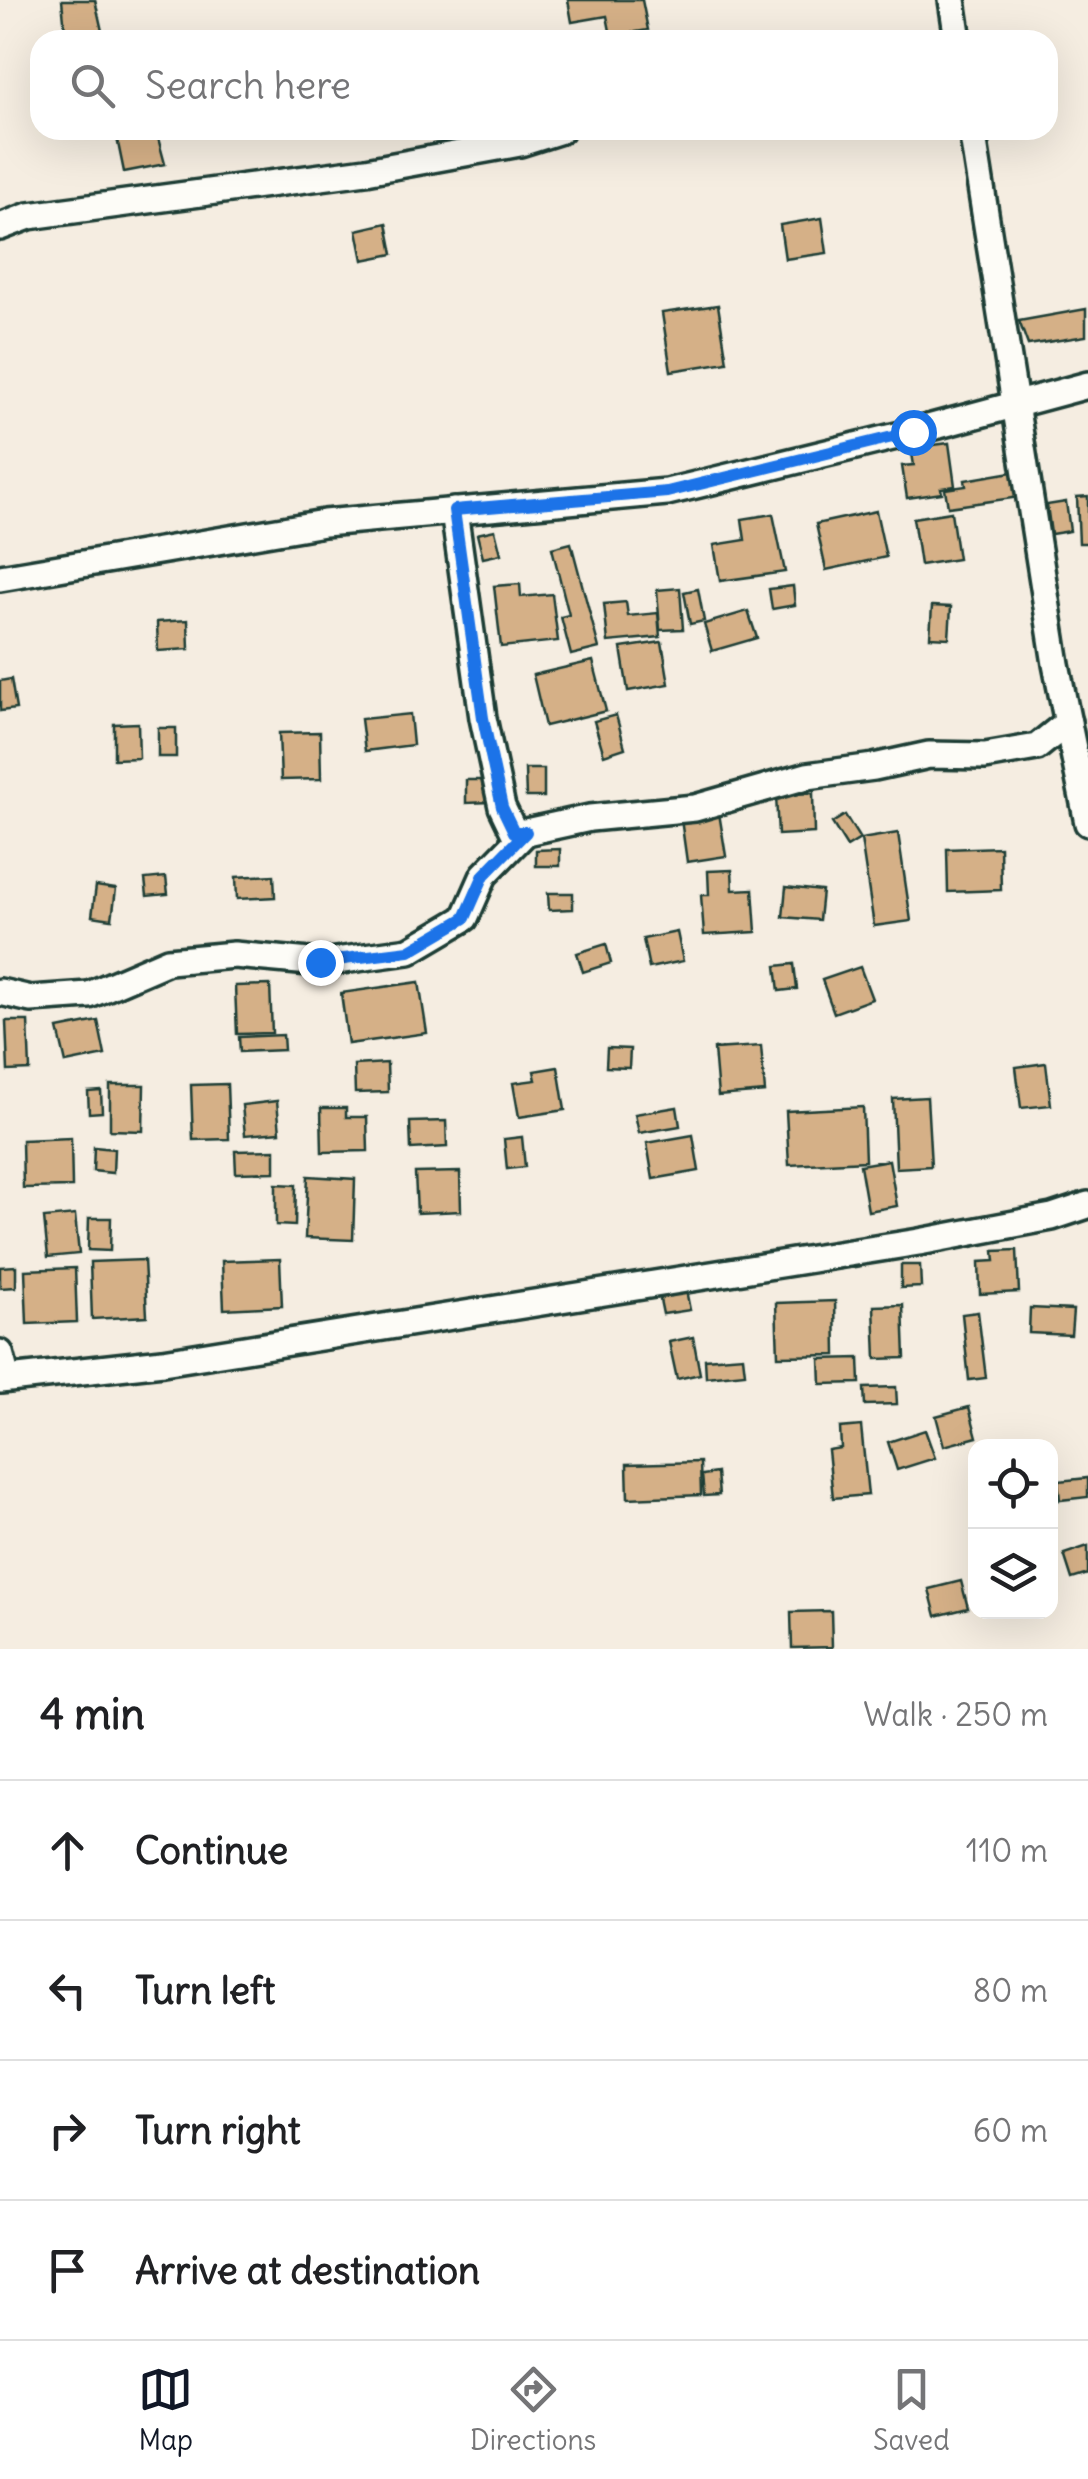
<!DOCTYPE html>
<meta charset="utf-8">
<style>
body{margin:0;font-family:Delius,sans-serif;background:#f6f6f6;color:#202124}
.controls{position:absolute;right:30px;bottom:30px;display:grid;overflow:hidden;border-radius:20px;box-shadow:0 10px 40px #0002}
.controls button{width:90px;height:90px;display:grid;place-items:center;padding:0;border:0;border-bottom:2px solid #e0e0e0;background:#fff;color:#202124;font:50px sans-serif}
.stop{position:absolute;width:30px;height:30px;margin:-22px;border:8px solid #1a73e8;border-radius:50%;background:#fff}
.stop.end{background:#1a73e8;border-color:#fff;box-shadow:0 2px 10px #0008}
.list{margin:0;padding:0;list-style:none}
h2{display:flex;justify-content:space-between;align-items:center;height:130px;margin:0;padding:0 40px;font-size:42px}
h2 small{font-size:32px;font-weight:400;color:#757577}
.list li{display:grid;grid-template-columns:65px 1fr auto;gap:30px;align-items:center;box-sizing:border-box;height:140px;padding:0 40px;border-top:2px solid #e0e0e0}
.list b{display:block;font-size:38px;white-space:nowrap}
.list em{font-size:32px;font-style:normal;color:#757577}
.icon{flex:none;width:55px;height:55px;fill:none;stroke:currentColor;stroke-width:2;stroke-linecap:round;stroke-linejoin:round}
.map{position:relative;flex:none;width:1088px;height:1649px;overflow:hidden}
.search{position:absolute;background:#fff;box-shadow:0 10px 40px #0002;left:30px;right:30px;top:30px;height:110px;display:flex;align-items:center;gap:25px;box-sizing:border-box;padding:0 35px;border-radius:30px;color:#757577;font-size:38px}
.sheet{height:690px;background:#fff}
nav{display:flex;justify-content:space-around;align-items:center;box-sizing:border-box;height:140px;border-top:2px solid #e0e0e0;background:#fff;font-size:28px;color:#757577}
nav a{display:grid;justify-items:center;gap:5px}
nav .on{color:#111827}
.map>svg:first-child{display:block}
.building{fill:#d5b087;stroke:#1f3d34;stroke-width:2.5}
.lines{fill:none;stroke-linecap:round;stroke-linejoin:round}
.minor-casing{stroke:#1f3d34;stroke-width:32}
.minor{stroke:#fdfcf7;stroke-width:25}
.route{stroke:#1a73e8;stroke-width:12}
</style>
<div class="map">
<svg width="1088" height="1649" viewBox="0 0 1088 1649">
<rect width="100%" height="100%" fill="#f5ede1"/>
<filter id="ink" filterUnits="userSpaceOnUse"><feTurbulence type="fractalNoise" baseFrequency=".01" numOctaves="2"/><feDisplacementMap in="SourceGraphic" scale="20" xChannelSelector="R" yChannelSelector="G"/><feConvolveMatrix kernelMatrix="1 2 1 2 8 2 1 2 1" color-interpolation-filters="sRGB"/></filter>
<g filter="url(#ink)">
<g class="building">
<polygon points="62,0 95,0 104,40 66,40"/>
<polygon points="568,0 642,0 648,30 611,36 607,16 572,22"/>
<polygon points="117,138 158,138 165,164 124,172"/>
<polygon points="822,218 827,253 785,259 780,225"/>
<polygon points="387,223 393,254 363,260 357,230"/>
<polygon points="718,305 727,362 671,371 662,313"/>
<polygon points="1086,309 1086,336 1028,345 1019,321"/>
<polygon points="949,443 955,486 941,488 942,493 907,498 902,466 914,465 911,448"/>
<polygon points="1018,471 1020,497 948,507 945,489 966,486 965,480"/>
<polygon points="1088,496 1088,543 1079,543 1077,497"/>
<polygon points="1066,502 1070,531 1051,534 1047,505"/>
<polygon points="876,511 886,557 826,570 816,524"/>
<polygon points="951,512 958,559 920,565 913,518"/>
<polygon points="773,514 785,572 720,581 714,545 745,540 742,519"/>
<polygon points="495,530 501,554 483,558 477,534"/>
<polygon points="571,543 599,648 571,655 561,617 569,615 552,548"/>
<polygon points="520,584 521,597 552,594 558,641 501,647 494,586"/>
<polygon points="793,586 795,605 772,609 769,589"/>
<polygon points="680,588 683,629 660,630 657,590"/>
<polygon points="698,589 704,621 690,624 684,592"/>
<polygon points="626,602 628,616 658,613 660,637 608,642 604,604"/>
<polygon points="932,606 951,607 949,638 930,637"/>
<polygon points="748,611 757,638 712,651 704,624"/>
<polygon points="188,620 189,649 158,651 157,622"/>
<polygon points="662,642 669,684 628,691 621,648"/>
<polygon points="593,661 606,711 545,726 533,675"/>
<polygon points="11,679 16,709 0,711 0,681"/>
<polygon points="410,714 413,745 365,751 361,719"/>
<polygon points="616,715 625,748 604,755 594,721"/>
<polygon points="138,723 139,758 114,759 114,724"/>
<rect x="158" y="728" width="18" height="29"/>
<polygon points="320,732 321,779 281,780 279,733"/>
<polygon points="525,769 544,769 544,797 526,797"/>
<polygon points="466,780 491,780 491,802 466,803"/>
<polygon points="813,793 814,833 778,835 776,795"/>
<polygon points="719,813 726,856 687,862 681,819"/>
<polygon points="845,815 860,839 847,847 832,823"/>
<polygon points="898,833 911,921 874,926 861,839"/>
<polygon points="1000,847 1001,890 948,892 947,849"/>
<polygon points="560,849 560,866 536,866 536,850"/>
<polygon points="732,870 733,890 753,889 756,932 704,935 701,895 709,895 708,871"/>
<polygon points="274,875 275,897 237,899 236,877"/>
<polygon points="166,877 168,894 147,896 145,879"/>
<polygon points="96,886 116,889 112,919 92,916"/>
<polygon points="786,887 822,891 819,920 783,917"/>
<polygon points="548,893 573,893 573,909 549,910"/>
<polygon points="677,932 683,961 649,968 643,939"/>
<polygon points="606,944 611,963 583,972 577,953"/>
<polygon points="794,964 797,989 779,991 776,966"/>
<polygon points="860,967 872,999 834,1013 822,980"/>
<polygon points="419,982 427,1033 348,1044 341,993"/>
<polygon points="270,985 272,1033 237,1034 235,986"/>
<polygon points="6,1021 28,1021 30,1070 8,1071"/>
<polygon points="98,1021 105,1055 66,1063 58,1029"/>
<polygon points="283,1035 284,1050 240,1052 239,1037"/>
<polygon points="761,1046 765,1092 718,1096 714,1049"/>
<polygon points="607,1048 630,1049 629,1068 606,1067"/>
<polygon points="387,1063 388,1092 355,1093 354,1065"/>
<polygon points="1046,1063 1051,1105 1021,1108 1016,1067"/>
<polygon points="558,1067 565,1110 519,1117 513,1083 536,1080 534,1071"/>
<polygon points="227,1084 229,1139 193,1140 191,1085"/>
<polygon points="110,1085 144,1085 143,1131 110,1130"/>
<polygon points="101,1091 102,1112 89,1113 88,1092"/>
<polygon points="927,1097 931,1166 896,1168 893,1099"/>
<polygon points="277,1101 280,1132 245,1135 242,1105"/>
<polygon points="677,1107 680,1126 639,1133 635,1114"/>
<polygon points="863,1107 865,1161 789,1165 786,1111"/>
<polygon points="321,1108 346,1108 346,1117 367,1117 368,1151 322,1152"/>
<polygon points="446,1121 447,1147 411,1149 410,1122"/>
<polygon points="693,1135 699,1171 653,1179 647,1143"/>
<polygon points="522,1137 525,1167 507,1169 504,1139"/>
<polygon points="71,1138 72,1187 23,1188 22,1140"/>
<polygon points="94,1147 114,1149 113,1173 93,1171"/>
<polygon points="275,1150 275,1172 236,1173 235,1151"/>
<polygon points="889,1160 897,1206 868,1211 860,1165"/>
<polygon points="460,1172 461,1211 417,1213 415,1173"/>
<polygon points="308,1176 355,1179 353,1240 305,1238"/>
<polygon points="276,1184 296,1185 295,1226 276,1225"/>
<polygon points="75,1215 79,1254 48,1257 44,1218"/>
<polygon points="89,1218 111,1218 110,1251 88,1250"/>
<polygon points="1017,1250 1019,1292 980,1294 979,1262 995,1261 994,1251"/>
<polygon points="280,1259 282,1306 224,1309 222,1261"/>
<polygon points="144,1260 147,1316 92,1319 90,1262"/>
<polygon points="901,1265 920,1265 921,1287 901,1288"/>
<polygon points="16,1266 16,1287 0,1288 0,1267"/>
<polygon points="75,1268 77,1322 27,1324 25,1270"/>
<polygon points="685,1285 690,1310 663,1314 658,1290"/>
<polygon points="835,1301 836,1355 778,1356 776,1303"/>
<polygon points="903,1305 905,1358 876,1359 874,1306"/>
<polygon points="1030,1308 1073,1310 1071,1335 1029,1333"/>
<polygon points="978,1312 986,1378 969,1380 962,1314"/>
<polygon points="693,1337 700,1374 677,1379 669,1342"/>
<polygon points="743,1356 745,1373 706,1377 705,1359"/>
<polygon points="859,1358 860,1383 821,1384 820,1359"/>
<polygon points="896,1387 897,1404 865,1405 864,1388"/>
<polygon points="969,1407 977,1437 944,1446 936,1416"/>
<polygon points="861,1426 868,1495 833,1498 828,1450 841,1448 840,1428"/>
<polygon points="925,1430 935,1458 897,1470 888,1442"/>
<polygon points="700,1462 701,1495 628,1498 627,1464"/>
<polygon points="717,1473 719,1495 704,1496 702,1475"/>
<polygon points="1088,1478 1088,1497 1060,1500 1058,1481"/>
<polygon points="1088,1546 1088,1574 1072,1579 1064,1554"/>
<polygon points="961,1581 968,1608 936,1616 929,1589"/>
<polygon points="831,1611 832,1647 792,1648 791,1612"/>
</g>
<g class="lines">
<defs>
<g id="minor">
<polyline points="952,0 958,40"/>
<polyline points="972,130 1056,664 1088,823"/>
<polyline points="0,227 29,216 366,171 520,143 561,130"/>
<polyline points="454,511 483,718 502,807 514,832 526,832"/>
<polyline points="0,578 324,523 667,492 913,432 1088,385"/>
<polyline points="0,992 31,999 89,995 168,961 234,955 321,963 409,951 465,918 484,875 526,832 590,818 695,808 807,776 874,767 929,755 985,756 1037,747 1068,722"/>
<polyline points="0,1353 7,1379"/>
<polyline points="0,1380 163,1362 919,1242 1052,1217 1088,1205"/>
</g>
</defs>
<use href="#minor" class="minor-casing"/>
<use href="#minor" class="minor"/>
</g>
</g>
<g class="lines" filter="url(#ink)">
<polyline class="route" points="320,962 409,951 465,918 484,875 526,832 514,832 502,807 483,718 454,510 667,492 913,432"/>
</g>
</svg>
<div class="controls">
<button><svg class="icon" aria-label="locate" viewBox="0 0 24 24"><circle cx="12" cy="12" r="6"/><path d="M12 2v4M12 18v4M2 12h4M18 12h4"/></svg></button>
<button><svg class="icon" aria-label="layers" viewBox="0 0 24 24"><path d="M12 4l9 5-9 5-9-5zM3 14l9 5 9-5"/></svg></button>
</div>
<div class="stop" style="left:913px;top:432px"></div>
<div class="stop end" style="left:320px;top:962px"></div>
<div class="search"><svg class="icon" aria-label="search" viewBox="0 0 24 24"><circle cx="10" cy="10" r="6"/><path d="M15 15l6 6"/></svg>Search here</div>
</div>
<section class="sheet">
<h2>4 min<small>Walk · 250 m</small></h2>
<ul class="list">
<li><svg class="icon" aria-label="ahead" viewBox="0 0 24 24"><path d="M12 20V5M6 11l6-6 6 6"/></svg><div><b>Continue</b></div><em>110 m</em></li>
<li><svg class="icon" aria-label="left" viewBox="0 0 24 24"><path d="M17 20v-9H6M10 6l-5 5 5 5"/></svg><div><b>Turn left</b></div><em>80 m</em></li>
<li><svg class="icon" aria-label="right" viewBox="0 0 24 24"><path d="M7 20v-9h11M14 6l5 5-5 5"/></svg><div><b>Turn right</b></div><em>60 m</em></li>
<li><svg class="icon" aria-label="arrive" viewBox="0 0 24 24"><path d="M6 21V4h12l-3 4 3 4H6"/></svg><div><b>Arrive at destination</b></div></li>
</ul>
</section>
<nav>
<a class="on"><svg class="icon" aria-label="map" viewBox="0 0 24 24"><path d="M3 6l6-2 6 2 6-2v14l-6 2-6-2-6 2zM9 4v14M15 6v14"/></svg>Map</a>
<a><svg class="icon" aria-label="directions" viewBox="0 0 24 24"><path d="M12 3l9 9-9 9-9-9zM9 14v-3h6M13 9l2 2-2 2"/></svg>Directions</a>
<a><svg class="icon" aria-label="saved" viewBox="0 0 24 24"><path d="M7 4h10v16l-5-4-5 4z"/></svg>Saved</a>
</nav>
